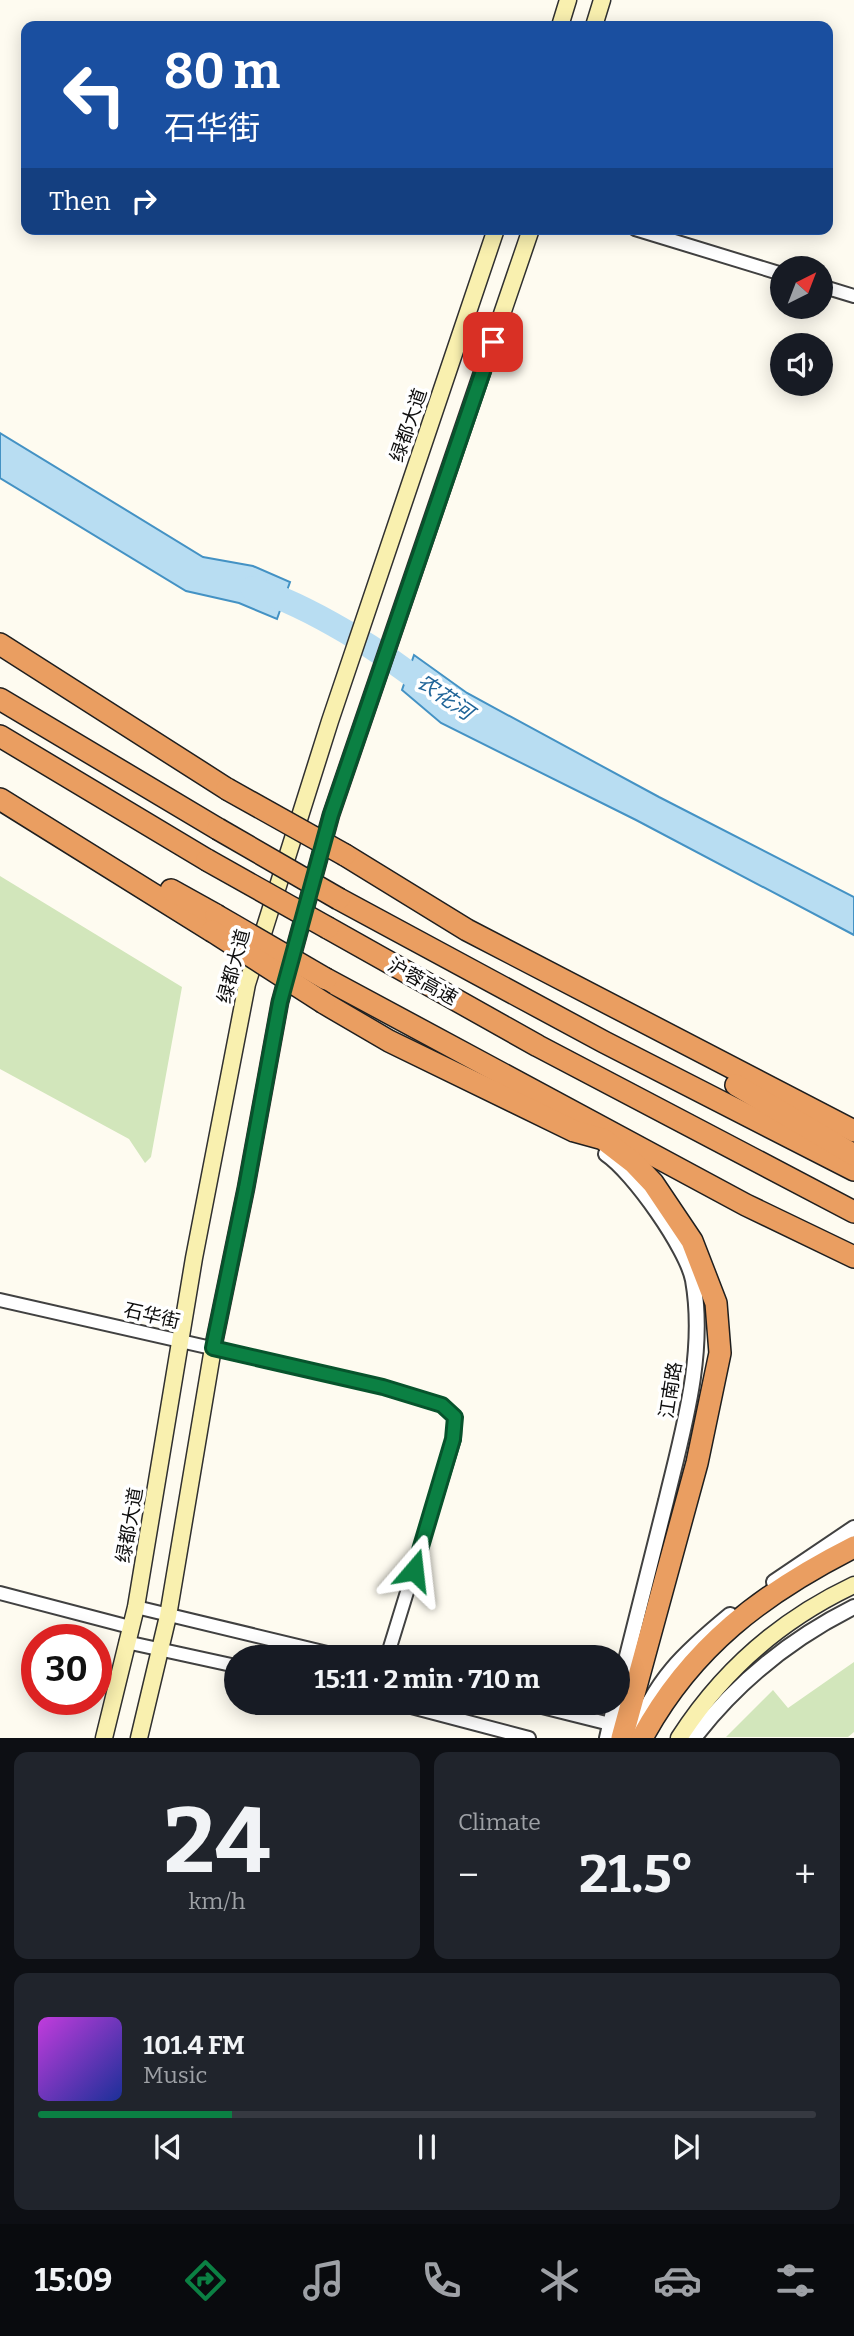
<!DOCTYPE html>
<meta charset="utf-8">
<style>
body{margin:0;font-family:Bitter,"Noto Sans SC",serif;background:#20242c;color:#f1f3f6;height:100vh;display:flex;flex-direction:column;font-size:26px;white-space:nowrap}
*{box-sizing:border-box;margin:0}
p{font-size:23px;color:#9ea1a6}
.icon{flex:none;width:38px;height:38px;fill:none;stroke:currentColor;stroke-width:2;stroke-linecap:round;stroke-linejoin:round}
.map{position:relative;height:1738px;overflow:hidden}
.side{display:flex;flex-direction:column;gap:14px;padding:14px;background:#0d0f14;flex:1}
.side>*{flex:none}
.top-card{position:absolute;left:21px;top:21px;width:812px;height:214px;border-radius:14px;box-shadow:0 4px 18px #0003;background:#1a4fa0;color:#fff;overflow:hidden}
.needle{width:46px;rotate:42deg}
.fabs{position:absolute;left:770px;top:256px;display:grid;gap:14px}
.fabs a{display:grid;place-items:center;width:63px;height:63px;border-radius:50%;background:#171b24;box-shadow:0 4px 18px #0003;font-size:35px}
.speed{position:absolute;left:21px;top:1624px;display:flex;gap:14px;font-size:35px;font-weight:700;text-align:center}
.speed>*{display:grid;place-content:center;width:91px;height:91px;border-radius:50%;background:#171b24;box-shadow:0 4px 18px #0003;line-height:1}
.speed .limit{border:10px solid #d22;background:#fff;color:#111}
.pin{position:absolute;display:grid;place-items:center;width:60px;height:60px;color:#fff;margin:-30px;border-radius:14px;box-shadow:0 4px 10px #0006}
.me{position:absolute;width:77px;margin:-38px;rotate:17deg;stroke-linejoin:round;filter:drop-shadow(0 0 5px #0008)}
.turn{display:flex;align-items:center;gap:24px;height:147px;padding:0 28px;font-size:32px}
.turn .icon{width:91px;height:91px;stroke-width:2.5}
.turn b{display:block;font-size:49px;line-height:60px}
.then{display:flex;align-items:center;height:66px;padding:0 28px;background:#0003;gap:14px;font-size:26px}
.big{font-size:52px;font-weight:700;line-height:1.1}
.side .widget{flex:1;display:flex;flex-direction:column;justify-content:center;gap:10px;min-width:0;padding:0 24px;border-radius:14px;background:#20242c}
.side .dial{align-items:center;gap:0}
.dial b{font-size:91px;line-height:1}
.song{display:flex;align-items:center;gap:21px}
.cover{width:84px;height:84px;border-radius:10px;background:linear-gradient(135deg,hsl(290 70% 55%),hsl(230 70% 35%))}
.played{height:7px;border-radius:4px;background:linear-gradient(90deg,#0b8043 25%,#363941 25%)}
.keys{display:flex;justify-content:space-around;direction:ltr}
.heat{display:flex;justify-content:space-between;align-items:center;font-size:38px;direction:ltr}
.side .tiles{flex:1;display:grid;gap:14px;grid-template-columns:1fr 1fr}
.widget:last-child{grid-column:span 2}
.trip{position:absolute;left:224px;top:1645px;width:406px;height:70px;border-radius:35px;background:#171b24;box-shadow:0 4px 18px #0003;font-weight:700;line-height:70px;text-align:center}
.dock{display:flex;height:112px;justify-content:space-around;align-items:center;background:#090b0e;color:#9ea1a6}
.dock .icon{width:49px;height:49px}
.dock .current{color:#0b8043}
.dock b{font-size:32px;color:#f1f3f6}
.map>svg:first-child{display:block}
.green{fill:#d2e6bb}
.water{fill:#b8ddf2;stroke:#4492c4;stroke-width:2}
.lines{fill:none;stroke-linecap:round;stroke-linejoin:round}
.river{stroke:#b8ddf2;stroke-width:24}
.minor-casing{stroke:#414141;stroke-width:16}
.tertiary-casing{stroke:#414141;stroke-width:18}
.secondary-casing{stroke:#303030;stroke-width:19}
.motorway-casing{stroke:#1f1f1f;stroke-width:24}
.minor{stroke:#fff;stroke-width:12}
.tertiary{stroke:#fff;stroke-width:14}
.secondary{stroke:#f9f0af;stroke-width:16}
.motorway{stroke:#ea9e61;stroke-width:21}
.motorway-bridge-casing{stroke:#1f1f1f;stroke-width:24;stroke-linecap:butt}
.motorway-bridge{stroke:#ea9e61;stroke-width:21}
.route-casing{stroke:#07532c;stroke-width:18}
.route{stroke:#0b8043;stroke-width:12}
.labels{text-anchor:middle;stroke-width:7;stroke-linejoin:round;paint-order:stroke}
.street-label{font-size:19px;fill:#0e0e0e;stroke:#fff}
.water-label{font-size:21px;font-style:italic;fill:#1f6498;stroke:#fff}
</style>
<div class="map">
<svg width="854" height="1738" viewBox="0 0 854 1738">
<rect width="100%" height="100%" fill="#fefbf0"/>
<g class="green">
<polygon points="0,876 182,987 151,1157 145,1163 129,1139 0,1069"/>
<polygon points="854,1662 854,1732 848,1737 726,1737 773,1690 788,1708"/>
</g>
<g class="water">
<polygon points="0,433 203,557 253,566 290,582 277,619 239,603 186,591 0,478"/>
<polygon points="414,655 467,693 659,797 854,897 854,935 636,820 441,723 402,690"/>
</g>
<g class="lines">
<path class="river" d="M252 588C307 604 387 654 432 691"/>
<g class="minor-casing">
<g id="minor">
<polyline points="635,229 782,274"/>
<polyline points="821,286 854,296"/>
<polyline points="0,1300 383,1387 442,1405 455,1417 454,1439 387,1657"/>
<polyline points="0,1593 130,1627"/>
<polyline points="136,1607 344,1657"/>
<polyline points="126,1642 236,1666"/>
<polyline points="396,1703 529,1738"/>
<polyline points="526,1703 610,1724"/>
</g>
</g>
<g class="tertiary-casing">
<g id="tertiary">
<path d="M606 1154C633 1172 687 1249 693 1280 706 1354 683 1430 666 1501 650 1565 634 1629 618 1692"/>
<polyline points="774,1582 854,1528"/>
<polyline points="607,1738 615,1703"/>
<path d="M634 1738C653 1681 685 1652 730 1615"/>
<path d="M694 1738C737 1682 792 1638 854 1607"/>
</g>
</g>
<g class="secondary-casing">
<g id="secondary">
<polyline points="560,26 568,0"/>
<polyline points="594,26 602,0"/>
<polyline points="104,1738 136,1607 194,1258 247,984 330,721 496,229"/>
<polyline points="139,1738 168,1616 213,1348 246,1188 280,1002 331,815 531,229"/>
<path d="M679 1738C722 1671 782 1619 854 1585"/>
</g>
</g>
<g class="motorway-casing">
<g id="motorway">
<polyline points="0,644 227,789"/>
<polyline points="0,699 218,829"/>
<polyline points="0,736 207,860"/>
<polyline points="0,799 212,931"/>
<polyline points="345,855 467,930 854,1131"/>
<polyline points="171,890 216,915"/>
<polyline points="339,899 604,1042 854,1170"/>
<polyline points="328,928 538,1046 854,1212"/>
<polyline points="326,979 746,1205 854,1257"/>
<polyline points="324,1003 389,1041 574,1131 603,1139 634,1163 653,1183 692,1241 716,1303 720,1353 697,1463 622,1738"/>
<polyline points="736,1085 854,1155"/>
<path d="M642 1738C691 1647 763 1593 854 1547"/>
</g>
</g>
<use href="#minor" class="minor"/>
<use href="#tertiary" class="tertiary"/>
<use href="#secondary" class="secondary"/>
<use href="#motorway" class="motorway"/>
<g class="motorway-bridge-casing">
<g id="motorway-bridge">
<polyline points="227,789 345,855"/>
<polyline points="218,829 339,899"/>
<polyline points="207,860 328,928"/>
<polyline points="216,915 326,979"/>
<polyline points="212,931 324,1003"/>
</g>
</g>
<use href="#motorway-bridge" class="motorway-bridge"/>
</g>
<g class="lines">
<g class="route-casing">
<polyline id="route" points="414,1570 453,1439 455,1417 442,1405 383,1387 213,1348 246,1188 280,1002 331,815 493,342"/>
</g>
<use href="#route" class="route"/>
</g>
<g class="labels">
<g class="street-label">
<text transform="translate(408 425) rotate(-71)" y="7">绿都大道</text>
<text transform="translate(233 966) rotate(-75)" y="7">绿都大道</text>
<text transform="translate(423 981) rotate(29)" y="7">沪蓉高速</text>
<text transform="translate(152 1315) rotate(13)" y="7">石华街</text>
<text transform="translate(670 1390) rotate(-81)" y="7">江南路</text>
<text transform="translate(129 1525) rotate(-80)" y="7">绿都大道</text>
</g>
<g class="water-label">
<text transform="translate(445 697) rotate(35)" y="7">农花河</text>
</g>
</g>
</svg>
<div class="fabs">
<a><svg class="needle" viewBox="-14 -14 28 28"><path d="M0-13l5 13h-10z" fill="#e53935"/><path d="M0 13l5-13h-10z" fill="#9ea1a6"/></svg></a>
<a><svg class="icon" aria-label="sound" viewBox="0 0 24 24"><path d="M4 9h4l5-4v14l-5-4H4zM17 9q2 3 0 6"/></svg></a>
</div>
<div class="speed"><div class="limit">30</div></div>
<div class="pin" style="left:493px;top:342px;background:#d93025"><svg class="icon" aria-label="arrive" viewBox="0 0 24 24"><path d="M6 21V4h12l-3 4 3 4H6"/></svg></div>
<svg class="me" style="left:414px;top:1570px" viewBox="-20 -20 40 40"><path d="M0-17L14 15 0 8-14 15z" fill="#0b8043" stroke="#fff" stroke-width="4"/></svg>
<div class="trip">15:11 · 2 min · 710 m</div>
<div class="top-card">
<div class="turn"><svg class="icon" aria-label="left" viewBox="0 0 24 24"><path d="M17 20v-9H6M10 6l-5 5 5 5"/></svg><div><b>80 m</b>石华街</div></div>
<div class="then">Then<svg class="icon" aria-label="right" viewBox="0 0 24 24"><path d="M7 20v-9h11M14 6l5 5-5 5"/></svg></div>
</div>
</div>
<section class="side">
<div class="tiles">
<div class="widget dial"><b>24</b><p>km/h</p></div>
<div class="widget"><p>Climate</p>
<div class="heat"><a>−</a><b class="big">21.5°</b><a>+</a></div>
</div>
<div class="widget">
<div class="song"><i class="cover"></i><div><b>101.4 FM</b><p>Music</p></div></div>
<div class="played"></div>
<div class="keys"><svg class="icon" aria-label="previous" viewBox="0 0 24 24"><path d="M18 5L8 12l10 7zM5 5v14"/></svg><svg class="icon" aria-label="pause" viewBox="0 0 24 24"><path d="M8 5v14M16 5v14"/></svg><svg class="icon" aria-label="next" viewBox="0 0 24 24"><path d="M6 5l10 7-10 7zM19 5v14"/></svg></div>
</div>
</div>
</section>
<nav class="dock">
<b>15:09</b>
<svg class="icon current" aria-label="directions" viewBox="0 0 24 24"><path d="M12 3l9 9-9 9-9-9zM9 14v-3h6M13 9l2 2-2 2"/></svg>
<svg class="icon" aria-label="music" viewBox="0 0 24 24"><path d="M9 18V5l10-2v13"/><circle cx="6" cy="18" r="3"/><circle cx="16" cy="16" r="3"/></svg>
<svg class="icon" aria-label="phone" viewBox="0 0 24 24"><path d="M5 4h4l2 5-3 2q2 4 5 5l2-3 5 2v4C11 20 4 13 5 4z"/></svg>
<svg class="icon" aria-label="climate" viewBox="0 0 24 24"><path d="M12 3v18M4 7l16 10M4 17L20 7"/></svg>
<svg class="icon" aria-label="car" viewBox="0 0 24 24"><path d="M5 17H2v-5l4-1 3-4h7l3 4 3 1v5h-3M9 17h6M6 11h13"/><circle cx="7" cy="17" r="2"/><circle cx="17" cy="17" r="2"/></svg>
<svg class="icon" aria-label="filters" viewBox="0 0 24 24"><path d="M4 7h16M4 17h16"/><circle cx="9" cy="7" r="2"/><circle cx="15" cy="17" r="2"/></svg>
</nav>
